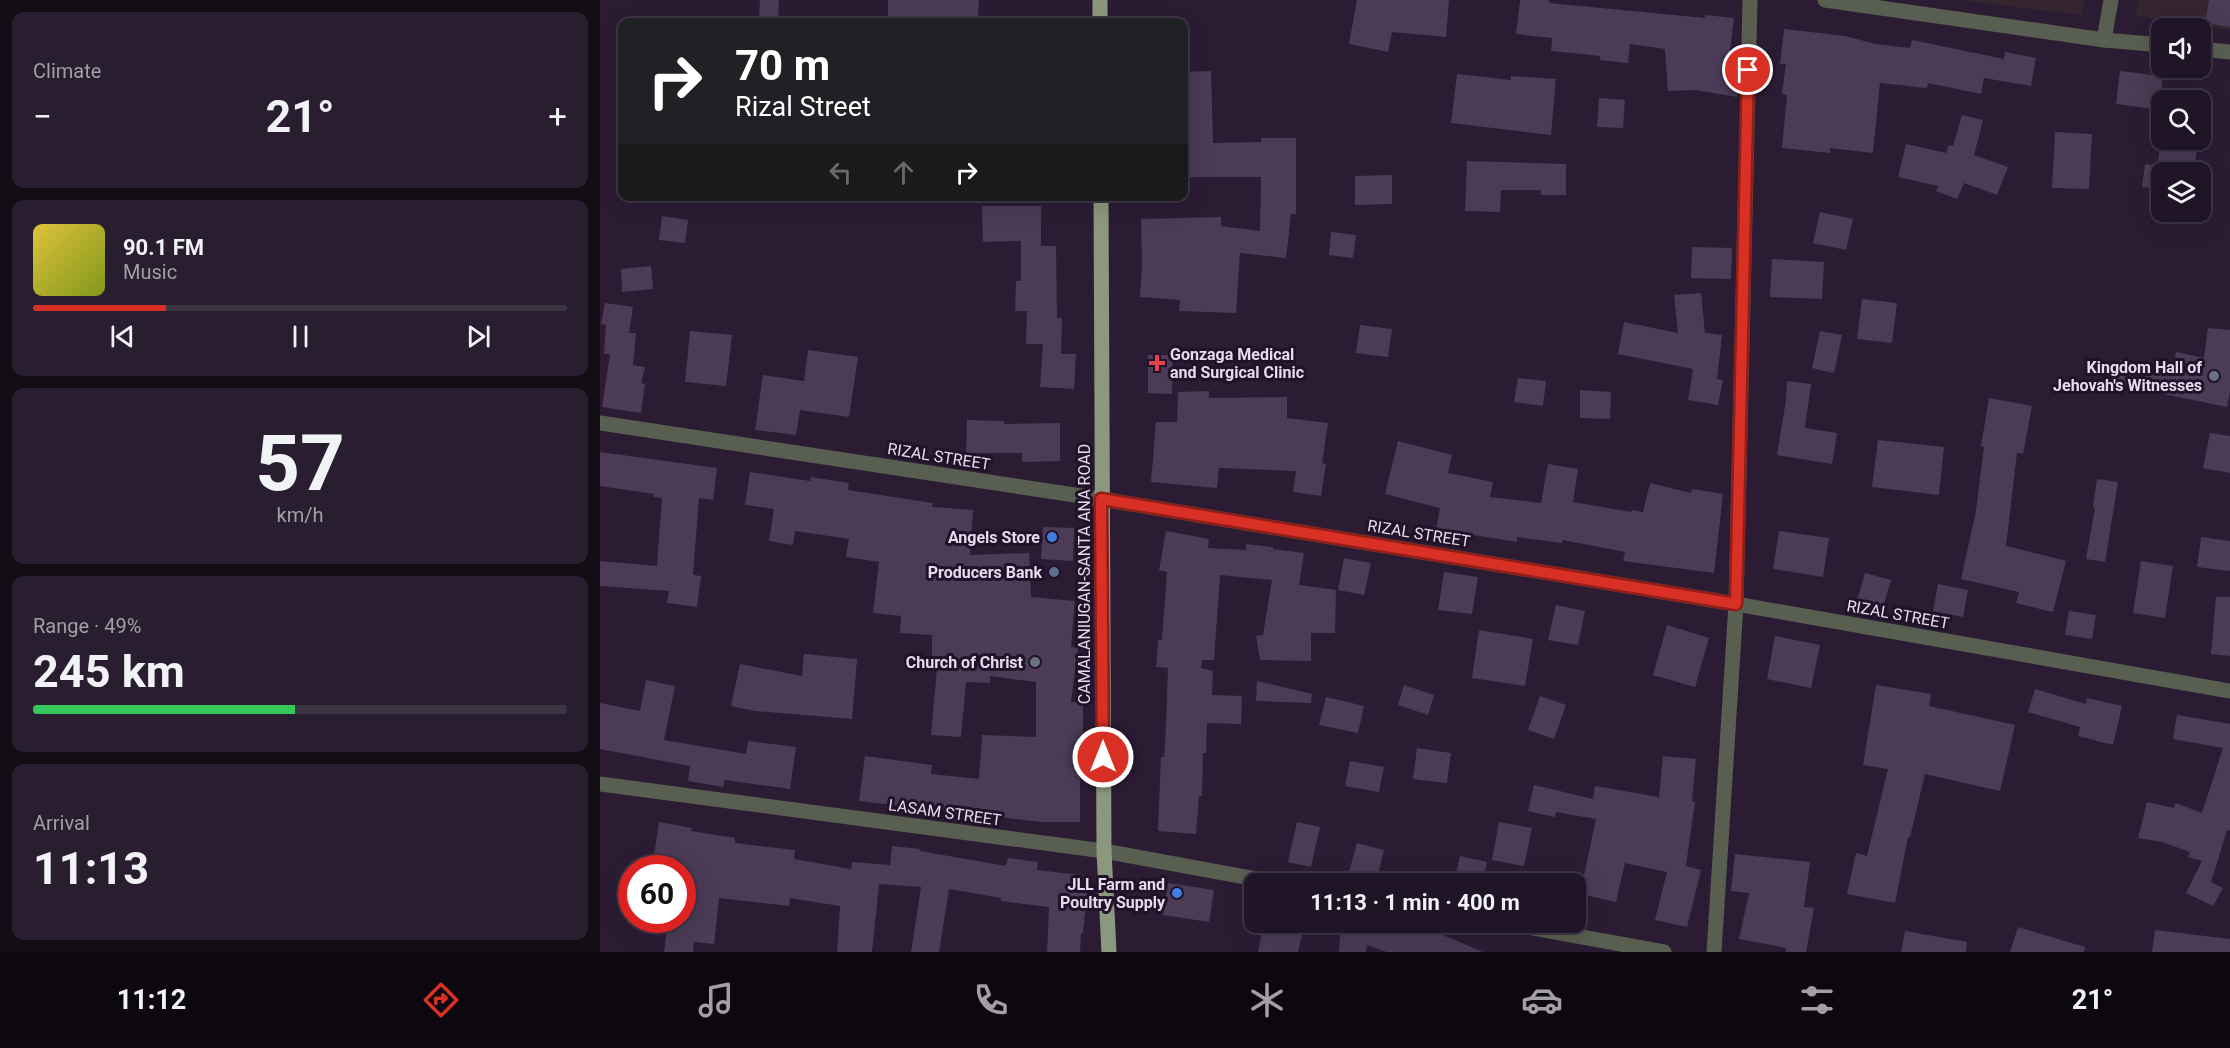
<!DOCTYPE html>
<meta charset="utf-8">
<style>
body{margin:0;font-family:Roboto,sans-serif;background:#281e2f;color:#f1f3f6;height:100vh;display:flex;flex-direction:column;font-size:22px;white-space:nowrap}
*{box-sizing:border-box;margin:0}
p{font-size:20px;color:#a29fa7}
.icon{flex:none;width:33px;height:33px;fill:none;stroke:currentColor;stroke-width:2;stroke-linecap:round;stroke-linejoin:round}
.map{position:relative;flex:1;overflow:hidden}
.details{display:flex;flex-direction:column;gap:12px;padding:12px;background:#120c15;width:600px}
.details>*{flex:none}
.top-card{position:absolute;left:18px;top:18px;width:570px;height:183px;border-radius:12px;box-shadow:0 6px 24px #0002,0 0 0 2px #3d3444;background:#202124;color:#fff;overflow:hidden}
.tools{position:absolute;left:1551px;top:18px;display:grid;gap:12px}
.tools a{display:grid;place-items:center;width:60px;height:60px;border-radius:12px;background:#201527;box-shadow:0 6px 24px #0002,0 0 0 2px #3d3444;font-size:30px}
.speed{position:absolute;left:18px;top:855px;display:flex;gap:12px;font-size:30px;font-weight:700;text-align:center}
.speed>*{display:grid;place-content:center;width:78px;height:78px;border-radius:50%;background:#201527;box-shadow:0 6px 24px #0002,0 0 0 2px #3d3444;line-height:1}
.speed .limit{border:9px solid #d22;background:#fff;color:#111}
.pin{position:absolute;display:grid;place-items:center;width:51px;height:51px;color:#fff;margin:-26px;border:3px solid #fff;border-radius:50%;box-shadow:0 2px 6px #0007}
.me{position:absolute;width:66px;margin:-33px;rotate:0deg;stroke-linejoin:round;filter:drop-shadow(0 0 4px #0008)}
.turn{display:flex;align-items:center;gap:21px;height:126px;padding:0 18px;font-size:27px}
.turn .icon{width:78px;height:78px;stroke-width:2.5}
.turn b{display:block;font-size:42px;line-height:51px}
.lanes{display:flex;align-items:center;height:57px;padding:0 18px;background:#0003;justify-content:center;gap:30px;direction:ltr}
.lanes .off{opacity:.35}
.big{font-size:45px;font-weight:700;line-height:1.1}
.details .widget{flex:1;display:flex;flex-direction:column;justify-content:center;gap:9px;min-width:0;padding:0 21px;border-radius:12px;background:#281e2f}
.details .dial{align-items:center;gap:0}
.dial b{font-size:78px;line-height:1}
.song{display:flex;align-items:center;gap:18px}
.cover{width:72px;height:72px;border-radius:9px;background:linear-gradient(135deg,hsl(50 70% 55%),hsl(70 70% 35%))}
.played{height:6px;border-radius:3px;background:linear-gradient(90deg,#d93025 25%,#3d3444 25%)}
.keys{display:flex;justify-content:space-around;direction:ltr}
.heat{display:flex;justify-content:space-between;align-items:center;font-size:33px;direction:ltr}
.charge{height:9px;border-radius:4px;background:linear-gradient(90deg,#34c759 49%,#3d3444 0)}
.trip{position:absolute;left:644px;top:873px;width:342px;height:60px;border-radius:12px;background:#201527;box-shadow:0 6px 24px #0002,0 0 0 2px #3d3444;font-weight:700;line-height:60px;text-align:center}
.dock{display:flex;height:96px;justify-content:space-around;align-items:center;background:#0d0810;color:#a29fa7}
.dock .icon{width:42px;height:42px}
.dock .active{color:#d93025}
.dock b{font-size:27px;color:#f1f3f6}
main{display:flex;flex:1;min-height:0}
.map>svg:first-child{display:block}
.education{fill:#35252f}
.medical{fill:#34252f}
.building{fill:#4b3b56}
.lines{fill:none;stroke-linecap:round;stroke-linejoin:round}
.minor{stroke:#585e50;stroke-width:15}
.tertiary{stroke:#585e50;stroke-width:15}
.primary{stroke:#8c987d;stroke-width:15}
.route-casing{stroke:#8d1f18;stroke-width:15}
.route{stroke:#d93025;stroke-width:10}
.health-dot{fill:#e0444e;stroke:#21122a;stroke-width:2}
.worship-dot{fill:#6b7280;stroke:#21122a;stroke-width:2}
.shop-dot{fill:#3f7fe0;stroke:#21122a;stroke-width:2}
.service-dot{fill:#5c6f8a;stroke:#21122a;stroke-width:2}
.labels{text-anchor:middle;stroke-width:6;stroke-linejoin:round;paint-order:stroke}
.poi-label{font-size:16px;font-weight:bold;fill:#e5dbec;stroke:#21122a;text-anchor:end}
.street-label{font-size:16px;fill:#e5dbec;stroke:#21122a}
</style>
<main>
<section class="details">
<div class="widget"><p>Climate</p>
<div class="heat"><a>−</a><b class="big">21°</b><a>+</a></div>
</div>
<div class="widget">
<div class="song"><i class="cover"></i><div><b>90.1 FM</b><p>Music</p></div></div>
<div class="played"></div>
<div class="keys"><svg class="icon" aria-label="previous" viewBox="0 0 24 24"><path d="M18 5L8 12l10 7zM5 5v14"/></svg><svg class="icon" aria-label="pause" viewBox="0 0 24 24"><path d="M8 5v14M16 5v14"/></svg><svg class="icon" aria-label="next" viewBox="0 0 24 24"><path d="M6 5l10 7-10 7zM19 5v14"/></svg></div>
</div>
<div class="widget dial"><b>57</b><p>km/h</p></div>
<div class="widget"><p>Range · 49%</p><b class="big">245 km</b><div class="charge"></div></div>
<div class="widget"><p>Arrival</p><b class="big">11:13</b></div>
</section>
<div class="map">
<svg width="1630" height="952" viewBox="0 0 1630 952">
<rect width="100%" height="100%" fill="#2b1c34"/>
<polygon class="education" points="1359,0 1485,0 1482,15"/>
<polygon class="medical" points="1538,0 1630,0 1630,30 1536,16"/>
<g class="building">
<polygon points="160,0 179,0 178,22 159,22"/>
<polygon points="288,0 379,0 378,20 288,16"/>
<polygon points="757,0 849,0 846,37 792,32 788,52 749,44"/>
<polygon points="920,0 949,0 949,3 1105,18 1105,15 1134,18 1127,74 1138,76 1137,97 1095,90 1068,91 1065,49 1030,44 1028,63 1000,60 1000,56 951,51 952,38 916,34"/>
<polygon points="1609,0 1630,0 1630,27 1605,23"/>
<polygon points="1184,29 1246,36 1275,44 1310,48 1312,40 1404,59 1405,52 1436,58 1431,86 1384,78 1381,94 1328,83 1327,88 1280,83 1273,153 1230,148 1230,153 1182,148 1187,95 1182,94 1186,64 1180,64"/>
<polygon points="611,71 613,143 661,142 661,138 696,138 696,214 691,214 686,258 640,253 636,313 579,311 580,300 540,297 542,266 541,219 621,217 621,226 660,231 661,177 584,177 584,72"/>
<polygon points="1520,71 1562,76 1562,110 1516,104"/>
<polygon points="857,74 911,80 911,76 956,79 951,135 851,123"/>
<polygon points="999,98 1025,100 1023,128 997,127"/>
<polygon points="1362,115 1383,120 1374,155 1408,167 1397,195 1364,183 1357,199 1336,191 1338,186 1298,177 1306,144 1346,153 1349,145 1353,146"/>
<polygon points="1455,132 1492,134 1489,189 1452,188"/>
<polygon points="1561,140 1598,140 1595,165 1558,161"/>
<polygon points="867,161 966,164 966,195 941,195 941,190 901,190 900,212 865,211"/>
<polygon points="1545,164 1562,166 1562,189 1542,187"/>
<polygon points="792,175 792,204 755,205 755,176"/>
<polygon points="382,206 441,206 441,246 456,246 457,318 462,318 461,354 476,354 474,389 440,387 443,344 426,344 427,311 415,311 416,281 421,281 421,241 383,242"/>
<polygon points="1220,212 1253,219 1246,250 1213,243"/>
<polygon points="62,216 88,220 85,243 59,240"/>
<polygon points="731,232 756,235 753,258 729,255"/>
<polygon points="1092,247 1132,248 1131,279 1091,278"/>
<polygon points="1172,259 1224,262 1222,299 1170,297"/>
<polygon points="51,266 53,289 22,292 21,269"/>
<polygon points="1101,293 1105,333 1122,335 1117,379 1123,380 1118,405 1088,400 1093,369 1018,354 1024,322 1078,333 1074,295"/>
<polygon points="1262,299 1297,303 1292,343 1257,339"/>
<polygon points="5,303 33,307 29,333 36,333 33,365 45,367 41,383 45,384 41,413 2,407 10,354 4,354 6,325 1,324"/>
<polygon points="760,325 792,329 788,357 756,353"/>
<polygon points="1608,328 1630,330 1630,392 1627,407 1514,384 1520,360 1572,372 1576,352 1604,358"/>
<polygon points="90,331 132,335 126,386 85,382"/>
<polygon points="1220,331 1242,335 1234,373 1212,368"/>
<polygon points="208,350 258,357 249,417 200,410 196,435 155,430 163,375 204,381"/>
<polygon points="548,355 573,355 572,394 548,393"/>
<polygon points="918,378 946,381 943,406 914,402"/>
<polygon points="1187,381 1211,384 1205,428 1237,433 1232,464 1177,455 1186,400"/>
<polygon points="980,390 1011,392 1010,419 980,418"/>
<polygon points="609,391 609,398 687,397 687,418 728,423 722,463 726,464 721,496 693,492 696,471 619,468 617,488 551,482 556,422 577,422 578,392"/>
<polygon points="1389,398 1432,406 1423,454 1417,453 1406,546 1466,561 1453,612 1416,603 1419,592 1361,579 1376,511 1384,447 1381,446"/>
<polygon points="367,420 404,421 404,424 460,423 460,461 422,462 422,453 366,453"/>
<polygon points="1610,433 1630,436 1630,473 1603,468"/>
<polygon points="1278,440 1344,447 1339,495 1272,487"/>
<polygon points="798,441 852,455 848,473 893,482 890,497 941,503 948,464 978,469 973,502 1031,512 1032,510 1043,512 1050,483 1091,493 1092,489 1123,494 1114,573 1023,561 1025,552 963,540 962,543 917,537 917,542 836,529 840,508 785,494"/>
<polygon points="0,452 117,468 113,500 99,498 93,575 101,576 97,607 67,603 69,591 0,586 0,561 57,566 62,498 53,497 54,494 0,486"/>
<polygon points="150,472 210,481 211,477 249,483 248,490 333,503 332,507 373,510 370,555 429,553 431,597 475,601 471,647 478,648 471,702 483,702 483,761 480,761 480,822 441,822 259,801 265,756 332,765 331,774 379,779 382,735 436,737 436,682 390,676 390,683 366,682 361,737 331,735 337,668 332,668 332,635 300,633 301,616 273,613 279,562 246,557 249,539 195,531 193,545 169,541 174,509 145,505"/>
<polygon points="1497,479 1518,482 1505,562 1486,559 1495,508 1493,507"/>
<polygon points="443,527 474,528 473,561 441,559"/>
<polygon points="566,531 609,539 608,548 646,550 646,544 673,547 673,549 704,553 699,585 736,590 735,633 711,633 711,661 660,660 656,636 663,635 672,580 620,575 614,660 602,660 601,668 613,671 612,695 642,696 641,724 607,723 606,753 603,753 602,796 599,796 596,834 558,831 561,757 564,757 566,726 568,668 556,667 558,640 562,640 567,572 559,570"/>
<polygon points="1179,531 1229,538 1223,577 1173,569"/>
<polygon points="1601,537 1630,541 1630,571 1597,567"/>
<polygon points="744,558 771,563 764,595 738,590"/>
<polygon points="1541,561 1573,566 1565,618 1533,613"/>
<polygon points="844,572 878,577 872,614 838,610"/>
<polygon points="1265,573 1291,580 1280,618 1254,611"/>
<polygon points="1338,584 1368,590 1363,617 1333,611"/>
<polygon points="1616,597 1630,597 1630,656 1611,654"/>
<polygon points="956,605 985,611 978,645 948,640"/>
<polygon points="1469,611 1496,615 1492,639 1465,635"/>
<polygon points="1067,625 1109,638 1095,687 1053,675"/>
<polygon points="879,630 933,639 925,686 872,678"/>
<polygon points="1175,636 1220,645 1211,688 1167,679"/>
<polygon points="204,654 257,659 252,719 155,711 131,706 140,664 202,676"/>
<polygon points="46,680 75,686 64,740 146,754 148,741 196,747 190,789 125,780 123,787 88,781 90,766 0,749 0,703 40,711"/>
<polygon points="657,681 712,694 711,703 656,701"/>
<polygon points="804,685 834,695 828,715 798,705"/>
<polygon points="1276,685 1331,694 1329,706 1415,725 1400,791 1325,774 1310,837 1308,837 1295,903 1247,894 1256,853 1267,856 1288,769 1263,765"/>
<polygon points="1435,689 1486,704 1487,698 1522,706 1513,745 1478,736 1480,727 1428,712"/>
<polygon points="940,696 966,705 954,739 928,730"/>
<polygon points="726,697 764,706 758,733 719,725"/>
<polygon points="1577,715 1630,724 1630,831 1627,830 1611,882 1623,888 1613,906 1586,893 1602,861 1588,857 1590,852 1562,842 1538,838 1547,802 1574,808 1576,803 1602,813 1623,748 1573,739"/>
<polygon points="817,748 851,753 847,783 813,779"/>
<polygon points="1063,756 1096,759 1092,801 1095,802 1086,866 1101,870 1087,927 1055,920 1067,872 1025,863 1016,902 980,894 996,819 956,812 955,817 928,811 934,785 993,799 995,786 1059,797"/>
<polygon points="750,761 784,767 779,792 745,786"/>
<polygon points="59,822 92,828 91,831 135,838 135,843 195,850 194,859 251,869 252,862 290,865 292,846 320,849 320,851 406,866 408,858 438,862 437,870 489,876 483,933 481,933 480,952 447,952 449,907 401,901 401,898 349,889 339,952 311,952 321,887 279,884 272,952 237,952 240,906 190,898 189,906 119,898 114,944 94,942 93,952 64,952 68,920 82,920 82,868 52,868"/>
<polygon points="697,822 720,827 711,867 688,862"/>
<polygon points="899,822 932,828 924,866 892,860"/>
<polygon points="757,843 784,850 777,879 749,872"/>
<polygon points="1135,854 1210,862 1204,907 1214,908 1206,952 1186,952 1186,948 1139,939 1149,893 1131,891"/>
<polygon points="860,856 887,862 882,884 854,884"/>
<polygon points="568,883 614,890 609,922 563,915"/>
<polygon points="664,922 703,931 698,952 658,952"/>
<polygon points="741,922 784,925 785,922 808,922 831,930 883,952 787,952 767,945 766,952 739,952"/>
<polygon points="1418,927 1485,947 1484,952 1410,952"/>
<polygon points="1555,930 1630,939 1630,952 1552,952"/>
<polygon points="1305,931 1367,942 1366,952 1301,952"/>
</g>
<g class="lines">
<g class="minor">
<polyline points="1225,0 1504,40 1562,45"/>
<polyline points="1504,40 1511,0"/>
<polyline points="1600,49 1630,52"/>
<polyline points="0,784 504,851 684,884"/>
<polyline points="900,922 1064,952"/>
<polyline points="1114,952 1136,604 1150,0"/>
</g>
<polyline class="tertiary" points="0,423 501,499 1136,604 1630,691"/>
<g class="primary">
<polyline points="500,0 500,22"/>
<polyline points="501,196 504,851 509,952"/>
</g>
</g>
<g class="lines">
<g class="route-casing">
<polyline id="route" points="503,757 501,499 1136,604 1148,70"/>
</g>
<use href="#route" class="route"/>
</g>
<path class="health-dot" d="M554 354h6v6h6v6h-6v6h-6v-6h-6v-6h6z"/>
<g class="worship-dot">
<circle cx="1614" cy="376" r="6"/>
<circle cx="435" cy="662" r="6"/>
</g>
<g class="shop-dot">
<circle cx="452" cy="537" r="6"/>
<circle cx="577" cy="893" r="6"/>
</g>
<circle class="service-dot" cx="454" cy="572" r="6"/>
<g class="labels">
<g class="poi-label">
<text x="570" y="360" text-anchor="start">Gonzaga Medical<tspan x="570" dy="18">and Surgical Clinic</tspan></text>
<text x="1602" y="373">Kingdom Hall of<tspan x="1602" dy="18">Jehovah's Witnesses</tspan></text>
<text x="440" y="543">Angels Store</text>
<text x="442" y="578">Producers Bank</text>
<text x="423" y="668">Church of Christ</text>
<text x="565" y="890">JLL Farm and<tspan x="565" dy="18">Poultry Supply</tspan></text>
</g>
<g class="street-label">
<text transform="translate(339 456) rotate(9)" y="6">RIZAL STREET</text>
<text transform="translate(819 533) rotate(9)" y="6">RIZAL STREET</text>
<text transform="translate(484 574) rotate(-90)" y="6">CAMALANIUGAN-SANTA ANA ROAD</text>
<text transform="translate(1298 614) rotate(10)" y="6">RIZAL STREET</text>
<text transform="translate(345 812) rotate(8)" y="6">LASAM STREET</text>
</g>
</g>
</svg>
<div class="tools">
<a><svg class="icon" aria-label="sound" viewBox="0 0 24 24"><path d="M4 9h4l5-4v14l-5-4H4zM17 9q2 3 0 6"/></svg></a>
<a><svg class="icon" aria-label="search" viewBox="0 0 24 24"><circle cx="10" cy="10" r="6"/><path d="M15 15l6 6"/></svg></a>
<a><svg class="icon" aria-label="layers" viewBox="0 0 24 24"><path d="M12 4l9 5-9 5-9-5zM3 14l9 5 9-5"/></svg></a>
</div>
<div class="speed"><div class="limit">60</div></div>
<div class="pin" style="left:1148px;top:70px;background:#d93025"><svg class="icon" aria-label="arrive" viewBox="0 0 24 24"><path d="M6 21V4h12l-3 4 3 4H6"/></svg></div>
<svg class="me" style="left:503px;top:757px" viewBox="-20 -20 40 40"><circle r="17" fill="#d93025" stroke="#fff" stroke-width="3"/><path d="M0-11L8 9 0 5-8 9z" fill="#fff"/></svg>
<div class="trip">11:13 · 1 min · 400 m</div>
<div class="top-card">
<div class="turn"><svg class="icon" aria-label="right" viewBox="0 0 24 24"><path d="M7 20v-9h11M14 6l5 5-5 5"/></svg><div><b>70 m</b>Rizal Street</div></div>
<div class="lanes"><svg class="icon off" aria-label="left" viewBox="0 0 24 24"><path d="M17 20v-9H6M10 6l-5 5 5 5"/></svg><svg class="icon off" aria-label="ahead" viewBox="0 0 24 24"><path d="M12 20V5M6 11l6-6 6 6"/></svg><svg class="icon" aria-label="right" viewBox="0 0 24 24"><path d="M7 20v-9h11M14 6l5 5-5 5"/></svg></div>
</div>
</div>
</main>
<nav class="dock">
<b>11:12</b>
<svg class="icon active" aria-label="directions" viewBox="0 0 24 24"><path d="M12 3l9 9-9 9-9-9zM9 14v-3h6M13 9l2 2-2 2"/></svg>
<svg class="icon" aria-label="music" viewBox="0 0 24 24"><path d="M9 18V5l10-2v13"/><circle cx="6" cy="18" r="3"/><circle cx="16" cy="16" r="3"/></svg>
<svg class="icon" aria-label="phone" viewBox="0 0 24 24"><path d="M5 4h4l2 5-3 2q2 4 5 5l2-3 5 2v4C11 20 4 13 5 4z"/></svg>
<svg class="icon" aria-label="climate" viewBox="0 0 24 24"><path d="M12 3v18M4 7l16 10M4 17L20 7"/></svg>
<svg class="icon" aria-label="car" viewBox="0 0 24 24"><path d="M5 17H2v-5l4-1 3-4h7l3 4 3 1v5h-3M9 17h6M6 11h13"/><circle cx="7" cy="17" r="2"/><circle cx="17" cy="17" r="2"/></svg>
<svg class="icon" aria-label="filters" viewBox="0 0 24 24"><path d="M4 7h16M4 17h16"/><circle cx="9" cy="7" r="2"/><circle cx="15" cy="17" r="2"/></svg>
<b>21°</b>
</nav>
